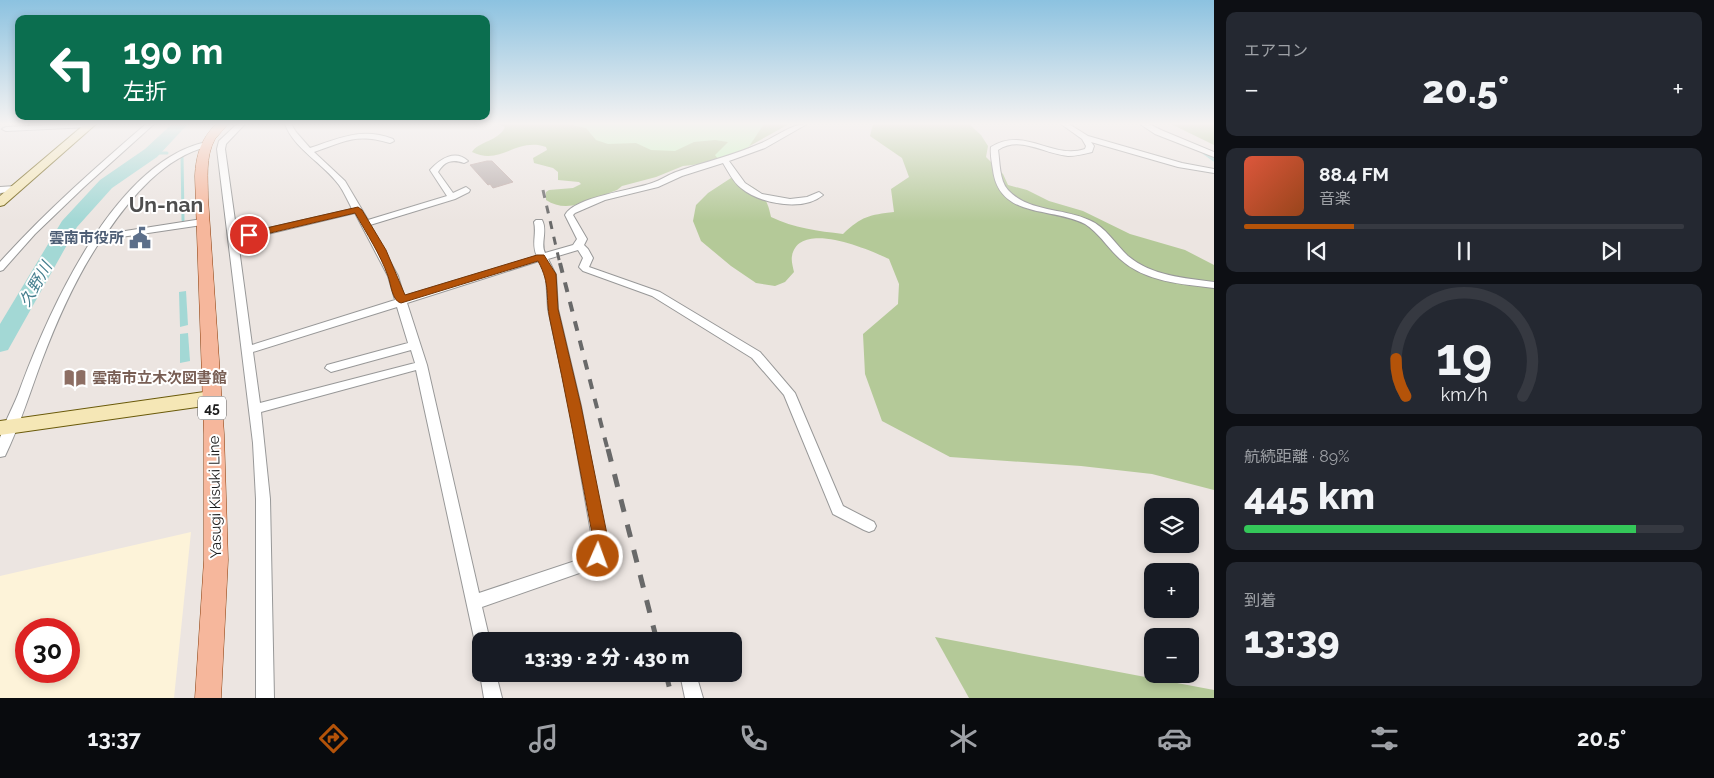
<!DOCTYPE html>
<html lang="ja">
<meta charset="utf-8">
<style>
body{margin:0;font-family:Raleway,"Noto Sans JP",sans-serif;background:#242831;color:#f1f3f6;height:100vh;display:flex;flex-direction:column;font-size:19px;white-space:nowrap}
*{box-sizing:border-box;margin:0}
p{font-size:16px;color:#9ea1a6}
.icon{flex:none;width:28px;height:28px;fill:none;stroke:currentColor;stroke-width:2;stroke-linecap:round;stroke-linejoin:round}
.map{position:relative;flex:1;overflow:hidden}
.sheet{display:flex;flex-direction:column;gap:12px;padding:12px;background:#0d0f14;width:500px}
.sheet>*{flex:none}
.top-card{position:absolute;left:15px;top:15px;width:475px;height:105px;border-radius:10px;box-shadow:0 2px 8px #0003;background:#0b6e4f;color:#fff;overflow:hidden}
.fabs{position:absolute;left:1144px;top:498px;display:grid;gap:10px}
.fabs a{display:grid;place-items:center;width:55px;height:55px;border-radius:10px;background:#171b24;box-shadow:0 2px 8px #0003;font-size:25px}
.speed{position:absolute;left:15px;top:618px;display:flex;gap:10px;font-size:25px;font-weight:700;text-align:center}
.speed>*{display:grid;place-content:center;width:65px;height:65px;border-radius:50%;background:#171b24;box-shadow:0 2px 8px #0003;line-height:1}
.speed .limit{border:8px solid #d22;background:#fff;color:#111}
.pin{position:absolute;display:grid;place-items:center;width:42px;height:42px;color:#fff;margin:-21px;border:2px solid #fff;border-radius:50%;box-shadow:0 1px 5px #0007}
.me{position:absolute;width:55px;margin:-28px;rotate:2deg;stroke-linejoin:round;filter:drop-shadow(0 0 4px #0008)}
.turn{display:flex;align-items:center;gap:18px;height:105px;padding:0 25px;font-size:22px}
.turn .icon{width:65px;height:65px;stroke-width:2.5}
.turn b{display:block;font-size:35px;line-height:42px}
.big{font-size:38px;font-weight:800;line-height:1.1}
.sheet .card{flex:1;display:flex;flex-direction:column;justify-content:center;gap:8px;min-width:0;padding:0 18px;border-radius:10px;background:#242831}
.sheet .dial{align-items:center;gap:0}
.dial svg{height:130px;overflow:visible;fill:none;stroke:#363941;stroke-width:7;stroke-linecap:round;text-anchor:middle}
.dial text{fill:#f1f3f6;stroke:none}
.song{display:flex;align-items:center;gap:15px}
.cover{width:60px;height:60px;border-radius:8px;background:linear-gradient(135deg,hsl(10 70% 55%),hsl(20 70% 35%))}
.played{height:5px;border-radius:2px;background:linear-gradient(90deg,#b45309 25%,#363941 25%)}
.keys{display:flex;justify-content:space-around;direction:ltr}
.heat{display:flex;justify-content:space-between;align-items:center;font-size:28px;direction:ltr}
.charge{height:8px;border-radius:4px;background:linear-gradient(90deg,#34c759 89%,#363941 0)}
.trip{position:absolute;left:472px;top:632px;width:270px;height:50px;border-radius:10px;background:#171b24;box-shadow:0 2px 8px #0003;font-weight:800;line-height:50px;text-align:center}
.dock{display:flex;height:80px;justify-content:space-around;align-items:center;background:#090b0e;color:#9ea1a6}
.dock .icon{width:35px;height:35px}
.dock .current{color:#b45309}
.dock b{font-size:22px;color:#f1f3f6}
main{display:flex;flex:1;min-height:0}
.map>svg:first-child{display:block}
.education{fill:#fdf3d9;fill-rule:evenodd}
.forest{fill:#b4c998}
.park{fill:#c9f5bf}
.water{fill:#a3d8d5}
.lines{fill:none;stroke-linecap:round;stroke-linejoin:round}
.stream{stroke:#a3d8d5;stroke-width:3}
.river{fill:#a3d8d5;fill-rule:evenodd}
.building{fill:#b8adab;stroke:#bda8a4}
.street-casing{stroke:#989898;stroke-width:2}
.secondary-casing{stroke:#6a5a0a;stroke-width:2}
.primary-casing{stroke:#8a3b08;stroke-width:1}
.street{fill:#fff;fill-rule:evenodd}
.secondary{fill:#f5e7b6;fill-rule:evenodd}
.primary{fill:#f6b79c;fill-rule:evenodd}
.rail-far2{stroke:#696969;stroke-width:3;stroke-dasharray:8 8;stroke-linecap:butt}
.rail-far1{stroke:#696969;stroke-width:4;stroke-dasharray:10 10;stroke-linecap:butt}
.rail{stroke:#696969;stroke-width:5;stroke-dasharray:13 13;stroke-linecap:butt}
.route{fill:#b45309;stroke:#753606}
.labels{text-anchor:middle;stroke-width:4;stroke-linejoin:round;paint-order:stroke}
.shield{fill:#fff;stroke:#5f5f5f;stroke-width:1}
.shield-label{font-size:14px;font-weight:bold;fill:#1b1b1b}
.service-label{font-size:15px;font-weight:bold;fill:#4e5e75;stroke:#fff;text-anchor:end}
.education-label{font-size:15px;font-weight:bold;fill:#785e54;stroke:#fff;text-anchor:start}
.street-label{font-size:15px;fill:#1b1b1b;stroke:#fff}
.water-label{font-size:16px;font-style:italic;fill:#457e8e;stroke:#fff}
.far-town-label{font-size:21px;font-weight:bold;fill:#4e4e4e;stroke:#fff}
</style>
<main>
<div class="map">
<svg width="1214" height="698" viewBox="0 0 1214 698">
<rect width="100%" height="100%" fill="#ece5e1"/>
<path class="education" d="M191 532 174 698H0V576ZM26 629H69V671H26Z"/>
<g class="forest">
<path d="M498 124H789L737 153 701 164 683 166 656 177 622 186 617 190C595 198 568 215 546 200V192L549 190 573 188 581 184 579 182 558 180V172L553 168 534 163 533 158 547 150 546 147C516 137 501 166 472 152 479 141 499 141 505 127Z"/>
<path d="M873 124H969L981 135 988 146 986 157 1003 174 1008 185 1027 190 1049 201 1083 211 1130 234 1185 250 1214 265V490L1152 474 1081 466 950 457 882 421 865 374 863 334 898 304 899 284 889 259C870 250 799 219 792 256 791 261 793 267 794 272L785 282 775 286 756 283 731 266 701 241 693 221 696 205 708 193 731 178C754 186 766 190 771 217 794 228 818 231 843 234 862 216 869 215 894 212L891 189 909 177 902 158 870 136Z"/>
<polygon points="1171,124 1214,124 1214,145"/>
<polygon points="935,637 1214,690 1214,698 969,698"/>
</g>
<polygon class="park" points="569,124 764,124 748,148 718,159 715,155 728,142 715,140 694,142 675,151 651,150 636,143 608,144 596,140 586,128"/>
<g class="water">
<polygon points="186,291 188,325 180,327 179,292"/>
<polygon points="188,333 190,361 180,363 180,334"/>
</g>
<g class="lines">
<g class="stream">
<polyline points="151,153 167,153"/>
<polyline points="1204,153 1214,160"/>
<polyline points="182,154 183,220"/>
</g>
<polygon class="river" points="172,124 188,124 157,157 112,188 77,227 8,350 0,352 0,324 62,221 100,180 145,149"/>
</g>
<polygon class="building" points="487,161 492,161 513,182 493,188 490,184 488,185 470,165"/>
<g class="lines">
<g class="street-casing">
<g id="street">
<polygon points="73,124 93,125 89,127 6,131 2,129 6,127"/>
<path d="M146 124H154L84 187 35 234 3 270 0 271V262C45 212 95 168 146 124Z"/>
<path d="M237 124H245L226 144 225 149 237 235 352 209C348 201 344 192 339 185 323 163 294 149 285 124H291L296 132 310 148C340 138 362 127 393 139L394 141 390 143C356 133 346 141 314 152L345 181 368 220 447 196 430 170C440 159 455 149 468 161L464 163C452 159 445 161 438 172L453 193 466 187 470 190 469 192 455 199 370 225 398 276 404 296 537 256C531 245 537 234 534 222L536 220H542C548 231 540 243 545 253L573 245 577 239 565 215C574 197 633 190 652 183 661 180 668 175 676 172 704 162 732 156 759 144 775 138 790 124 807 124L765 148 729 161 745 183 762 194 790 199 807 197 819 192 823 195C803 212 760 204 741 188 733 182 728 171 723 163L682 176 658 187 605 200 575 213 573 215 587 239 584 245 588 249 593 258 589 267 660 292 760 352 795 393 843 506 874 522 876 526 874 530 869 532 864 530 833 514 784 395 752 358 652 296 583 271 579 267 583 258 578 250 548 259 556 275 558 309 581 406 608 550 603 562 588 570 482 607 490 641H481V649L476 647 416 370 261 412 270 499 274 698H256V499L253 443 217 149 219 141ZM355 213 388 276 395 300 252 345 238 241ZM539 261 546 275 548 309 569 406 594 550 584 558 479 593 427 365 407 303ZM397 307 408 343 327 365 325 368 331 372 411 350 415 363 260 403 253 352Z"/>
<path d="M1061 124H1069L1088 136 1182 163 1214 169V173L1178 167 1091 142 1094 146 1092 152C1084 154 1077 156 1068 156 1044 154 1020 135 998 150 1000 162 999 180 1008 190 1028 212 1064 208 1089 220 1106 227 1115 244 1128 256 1152 276 1184 278 1214 282V288C1182 284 1145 282 1120 259 1108 248 1099 233 1085 224 1052 207 999 219 993 170 992 163 990 154 991 147 1025 126 1052 160 1085 149L1086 146 1082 139Z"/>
<polygon points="1140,124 1149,124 1161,130 1214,152 1214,157 1155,134"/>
<path d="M206 142 210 144 209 146C164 157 131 197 106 234L202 219 207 222 202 225 101 240C76 277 58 318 42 360 30 392 20 425 5 456L0 457C0 451 0 444 0 438 4 422 15 404 20 389 50 308 115 162 206 142Z"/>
<polygon points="15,186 19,189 18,191 0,193 0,187"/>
<polygon points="481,670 481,674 496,674 502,698 484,698 480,674"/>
<polygon points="680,674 696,674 703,698 685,698"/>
</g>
</g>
<g class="secondary-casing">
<g id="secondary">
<polygon points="85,124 96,124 4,205 0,206 0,196"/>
<polygon points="211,391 217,393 220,398 217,403 211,405 0,435 0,421"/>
</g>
</g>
<g class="primary-casing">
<path id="primary" d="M216 124H228C224 129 219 134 215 139 205 157 208 179 208 198L224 434 228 560 221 698H195L204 560V434L195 176C196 155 201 139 216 124Z"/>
</g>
<use href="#street" class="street"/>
<use href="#secondary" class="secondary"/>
<use href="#primary" class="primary"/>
<polyline class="rail-far2" points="543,190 560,264"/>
<polyline class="rail-far1" points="560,263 608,451"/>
<g class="rail">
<polyline points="608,449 657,641"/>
<polyline points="666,674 672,698"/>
</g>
</g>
<linearGradient id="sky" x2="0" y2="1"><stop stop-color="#8cc2e0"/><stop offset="0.56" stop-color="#f6f3f2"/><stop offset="1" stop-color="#f6f3f2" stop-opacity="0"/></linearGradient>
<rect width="1214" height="221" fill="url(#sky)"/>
<path class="route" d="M358 207 362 210 386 250 405 295 537 255H544L556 274 558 309 581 406 609 544V550L604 561 598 563 593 561 591 556 594 544C580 469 566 394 550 320 545 296 551 285 538 261L401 303C392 301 391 284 388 276 380 254 367 234 355 213L249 238 244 235 249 232Z"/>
<defs>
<g id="civic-bare" transform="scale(1.725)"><path d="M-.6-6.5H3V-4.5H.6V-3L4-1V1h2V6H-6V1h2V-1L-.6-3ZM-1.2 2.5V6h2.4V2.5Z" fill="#5c6f8a" stroke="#fff" stroke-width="2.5" paint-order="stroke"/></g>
<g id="library-bare" transform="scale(1.725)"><path d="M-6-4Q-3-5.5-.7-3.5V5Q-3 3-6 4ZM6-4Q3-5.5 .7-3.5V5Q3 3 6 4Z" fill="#8d6e63" stroke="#fff" stroke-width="2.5" paint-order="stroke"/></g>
</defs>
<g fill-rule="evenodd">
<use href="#civic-bare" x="140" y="238"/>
<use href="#library-bare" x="75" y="378"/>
</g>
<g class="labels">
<rect class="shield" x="198" y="396.5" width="28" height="23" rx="4"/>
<g class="shield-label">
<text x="212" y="413">45</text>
</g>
<g class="service-label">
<text x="124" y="243">雲南市役所</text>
</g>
<g class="education-label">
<text x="92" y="383">雲南市立木次図書館</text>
</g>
<g class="street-label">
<text transform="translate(215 497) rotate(-91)" y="5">Yasugi Kisuki Line</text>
</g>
<g class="water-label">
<text transform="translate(35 284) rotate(-60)" y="6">久野川</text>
</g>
<g class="far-town-label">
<text x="166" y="212">Un-nan</text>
</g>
</g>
</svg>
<div class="fabs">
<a><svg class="icon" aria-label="layers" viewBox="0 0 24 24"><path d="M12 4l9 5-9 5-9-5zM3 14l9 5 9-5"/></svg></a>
<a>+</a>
<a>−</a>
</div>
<div class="speed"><div class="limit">30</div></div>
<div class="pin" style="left:249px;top:235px;background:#d93025"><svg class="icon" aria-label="arrive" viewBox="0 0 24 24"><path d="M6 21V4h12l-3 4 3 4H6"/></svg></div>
<svg class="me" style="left:598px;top:556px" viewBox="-20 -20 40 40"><circle r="17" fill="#b45309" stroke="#fff" stroke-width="3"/><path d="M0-11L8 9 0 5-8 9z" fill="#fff"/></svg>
<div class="trip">13:39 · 2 分 · 430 m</div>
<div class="top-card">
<div class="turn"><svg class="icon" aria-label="left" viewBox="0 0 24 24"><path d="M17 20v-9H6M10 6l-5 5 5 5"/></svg><div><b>190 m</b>左折</div></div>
</div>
</div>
<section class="sheet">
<div class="card"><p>エアコン</p>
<div class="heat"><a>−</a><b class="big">20.5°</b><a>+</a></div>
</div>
<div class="card">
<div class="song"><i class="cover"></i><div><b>88.4 FM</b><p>音楽</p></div></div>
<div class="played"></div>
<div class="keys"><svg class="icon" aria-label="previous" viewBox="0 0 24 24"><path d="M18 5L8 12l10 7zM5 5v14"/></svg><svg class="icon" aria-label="pause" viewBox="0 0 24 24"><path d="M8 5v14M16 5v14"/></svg><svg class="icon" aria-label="next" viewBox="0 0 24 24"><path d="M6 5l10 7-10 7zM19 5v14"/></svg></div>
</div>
<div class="card dial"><svg viewBox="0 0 100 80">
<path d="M14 69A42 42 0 1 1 86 69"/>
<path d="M14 69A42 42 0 0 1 8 46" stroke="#b45309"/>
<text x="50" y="56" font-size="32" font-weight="700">19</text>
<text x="50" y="72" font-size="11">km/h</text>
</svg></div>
<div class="card"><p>航続距離 · 89%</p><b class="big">445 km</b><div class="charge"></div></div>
<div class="card"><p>到着</p><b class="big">13:39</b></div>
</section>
</main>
<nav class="dock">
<b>13:37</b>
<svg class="icon current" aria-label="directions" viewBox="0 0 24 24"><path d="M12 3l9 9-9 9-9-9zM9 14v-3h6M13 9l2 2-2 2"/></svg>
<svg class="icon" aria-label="music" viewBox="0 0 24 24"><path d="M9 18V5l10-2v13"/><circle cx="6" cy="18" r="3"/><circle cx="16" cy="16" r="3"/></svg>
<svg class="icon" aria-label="phone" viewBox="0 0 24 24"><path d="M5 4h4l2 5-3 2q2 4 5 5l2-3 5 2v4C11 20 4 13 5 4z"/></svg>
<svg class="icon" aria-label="climate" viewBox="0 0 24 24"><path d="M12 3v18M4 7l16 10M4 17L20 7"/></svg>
<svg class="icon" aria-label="car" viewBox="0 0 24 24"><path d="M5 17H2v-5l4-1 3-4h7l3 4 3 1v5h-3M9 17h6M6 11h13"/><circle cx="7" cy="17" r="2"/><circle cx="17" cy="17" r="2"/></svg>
<svg class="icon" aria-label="filters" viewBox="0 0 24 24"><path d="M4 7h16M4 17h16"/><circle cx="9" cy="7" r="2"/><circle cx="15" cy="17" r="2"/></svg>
<b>20.5°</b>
</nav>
